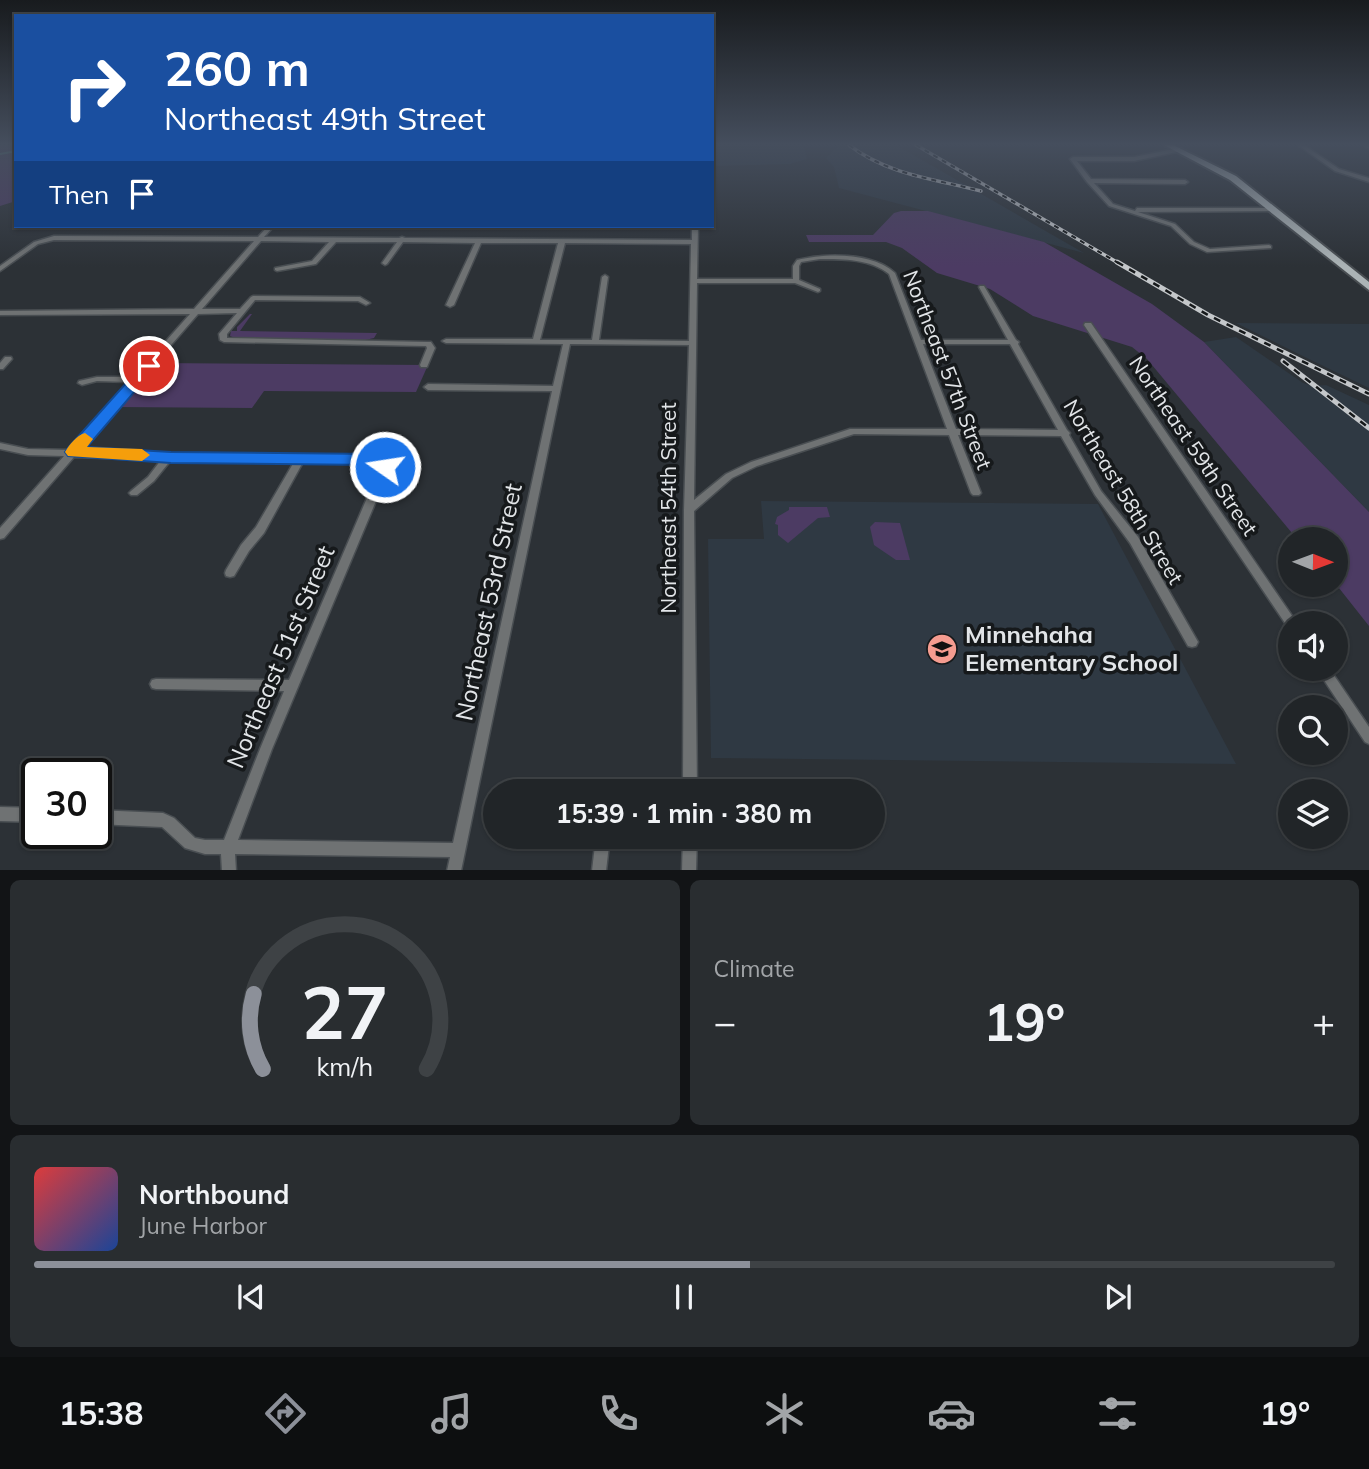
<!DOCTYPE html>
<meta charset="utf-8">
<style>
body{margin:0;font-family:Mulish,sans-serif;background:#292d30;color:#f1f3f6;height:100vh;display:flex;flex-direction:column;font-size:26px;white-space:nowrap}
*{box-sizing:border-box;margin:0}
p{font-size:23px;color:#a2a5a8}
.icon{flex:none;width:38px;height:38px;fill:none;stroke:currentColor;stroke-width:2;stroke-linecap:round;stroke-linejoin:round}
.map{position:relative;height:870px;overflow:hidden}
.details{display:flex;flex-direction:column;gap:10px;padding:10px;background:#121416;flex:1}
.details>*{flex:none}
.top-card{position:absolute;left:14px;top:14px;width:700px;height:214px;border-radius:0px;box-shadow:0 2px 5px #0004,0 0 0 2px #3e4245;background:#1a4fa0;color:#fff;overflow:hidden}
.needle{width:46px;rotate:91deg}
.tools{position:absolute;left:1278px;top:527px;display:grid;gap:14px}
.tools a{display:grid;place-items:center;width:70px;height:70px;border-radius:50%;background:#212528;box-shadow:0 2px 5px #0004,0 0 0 2px #3e4245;font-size:35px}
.speed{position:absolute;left:21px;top:758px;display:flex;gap:14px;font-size:35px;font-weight:700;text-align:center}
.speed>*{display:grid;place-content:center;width:91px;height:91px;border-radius:50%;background:#212528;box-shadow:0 2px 5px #0004,0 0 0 2px #3e4245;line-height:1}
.speed .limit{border:4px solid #111;border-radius:10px;background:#fff;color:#111}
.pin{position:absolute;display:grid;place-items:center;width:60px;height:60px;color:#fff;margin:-30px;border:4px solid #fff;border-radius:50%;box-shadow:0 2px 7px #0007}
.me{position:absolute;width:77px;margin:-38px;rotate:283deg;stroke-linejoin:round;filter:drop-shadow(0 0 5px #0008)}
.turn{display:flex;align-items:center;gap:24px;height:147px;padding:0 35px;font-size:32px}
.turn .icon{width:91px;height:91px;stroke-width:2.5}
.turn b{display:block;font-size:49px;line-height:60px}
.then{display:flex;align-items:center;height:66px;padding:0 35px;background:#0003;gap:14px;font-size:26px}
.big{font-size:52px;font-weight:700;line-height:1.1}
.details .tile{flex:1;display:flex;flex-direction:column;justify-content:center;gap:10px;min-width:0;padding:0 24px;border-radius:10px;background:#292d30}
.details .dial{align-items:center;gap:0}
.dial svg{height:182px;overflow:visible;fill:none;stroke:#3e4245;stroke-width:7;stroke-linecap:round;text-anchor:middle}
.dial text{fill:#f1f3f6;stroke:none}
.song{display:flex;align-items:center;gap:21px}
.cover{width:84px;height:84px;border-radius:10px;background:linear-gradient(135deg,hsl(0 70% 55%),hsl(220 70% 35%))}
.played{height:7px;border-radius:4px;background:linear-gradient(90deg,#8c9099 55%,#3e4245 55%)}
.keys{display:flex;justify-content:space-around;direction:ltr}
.heat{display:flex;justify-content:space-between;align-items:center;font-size:38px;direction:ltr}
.details .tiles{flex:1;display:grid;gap:10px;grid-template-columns:1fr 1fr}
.tile:last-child{grid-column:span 2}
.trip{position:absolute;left:483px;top:779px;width:402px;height:70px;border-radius:35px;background:#212528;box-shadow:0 2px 5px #0004,0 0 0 2px #3e4245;font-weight:700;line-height:70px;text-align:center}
.dock{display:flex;height:112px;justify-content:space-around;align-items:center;background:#0d0f10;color:#a2a5a8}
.dock .icon{width:49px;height:49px}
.dock .current{color:#8c9099}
.dock b{font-size:32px;color:#f1f3f6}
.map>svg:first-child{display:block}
.built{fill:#2f3943}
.green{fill:#4c3b63}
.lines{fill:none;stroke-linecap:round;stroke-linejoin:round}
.stream{stroke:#5c9996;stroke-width:2}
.minor-casing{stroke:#494e52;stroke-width:3}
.major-casing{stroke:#494e52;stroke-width:4}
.minor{fill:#6f7273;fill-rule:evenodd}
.major{fill:#acb4b6;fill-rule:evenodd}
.rail-far1-casing{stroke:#c4c7ca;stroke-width:3.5}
.rail-casing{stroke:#c4c7ca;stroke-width:5}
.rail-far1{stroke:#16191b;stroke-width:2;stroke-dasharray:5;stroke-linecap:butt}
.rail{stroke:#16191b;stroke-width:2.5;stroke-dasharray:7;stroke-linecap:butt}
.route{fill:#1a73e8;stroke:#114b97;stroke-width:2}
.slow{fill:#f59e0b}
.labels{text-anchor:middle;stroke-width:7;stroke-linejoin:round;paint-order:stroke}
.street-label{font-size:21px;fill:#e2e5e8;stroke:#16191b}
.near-street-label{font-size:24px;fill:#e2e5e8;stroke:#16191b}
.near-poi-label{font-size:24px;font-weight:bold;fill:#e2e5e8;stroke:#16191b;text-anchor:start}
</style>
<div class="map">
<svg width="1369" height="871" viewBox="0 0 1369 871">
<rect width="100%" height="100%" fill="#2c3136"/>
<g class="built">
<polygon points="712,145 804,145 807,159 790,164 712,166"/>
<polygon points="843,145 896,145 1084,253 839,188 834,167 826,158 838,146"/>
<polygon points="1236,323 1369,324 1369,388 1313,361"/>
<polygon points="1236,337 1303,383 1312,386 1326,385 1369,405 1369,512 1204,342"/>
<polygon points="761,501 1098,504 1236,764 711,758 708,539 764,539"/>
</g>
<g class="green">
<polygon points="0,145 16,145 16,201 0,206"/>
<polygon points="901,211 928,211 1044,242 1152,304 1204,342 1369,512 1369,626 1335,583 1335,539 1297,539 1147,359 1132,347 1033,316 990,289 937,273 902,248 886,242 809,242 806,235 873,235 894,213"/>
<polygon points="250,314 252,314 240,331 377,333 374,338 365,340 235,338 230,336 231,331 237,331 237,327"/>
<polygon points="154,363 428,365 416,392 264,391 252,408 115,407"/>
<polygon points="789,507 827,507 830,517 818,518 788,543 778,535 778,525 775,524 777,517 789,510"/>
<polygon points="875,522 900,523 910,560 896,560 874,545 870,527"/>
</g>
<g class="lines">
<polyline class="stream" points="0,154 16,151"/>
<g class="minor-casing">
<g id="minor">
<polygon points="1298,145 1304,145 1339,169 1369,178 1369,182 1335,171"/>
<polygon points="1364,145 1369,145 1369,149"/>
<polygon points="1179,148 1182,150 1181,151 1134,161 1077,161 1091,179 1185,180 1188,182 1185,184 1094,183 1113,204 1135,211 1137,208 1274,208 1274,210 1272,211 1138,212 1175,224 1194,242 1210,249 1269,245 1271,246 1271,248 1207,252 1190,244 1171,226 1109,206 1087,182 1070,159 1073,157 1134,157"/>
<path d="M268 226H274L264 237 399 238 402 237 405 238 692 240V226H698L697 279H793V266L797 260C826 253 872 252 895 273L921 340H1008L979 287 980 286H984L1016 340 1019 342 1018 344 1067 430 1070 433 1069 435 1101 491 1138 537 1198 642 1196 646 1192 647 1188 646 1130 543 1095 495 1061 436 958 435 981 493 979 495H973L971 493 949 435 854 434 757 466 732 478 694 511 697 791H683L684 510 689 345 570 344 461 871H447L450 857 235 854 236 871H222L221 854H205L185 848 162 827 96 824V810L163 813 174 818 195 838 205 840H224L260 749 284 691 156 689 152 688 150 684 152 680 156 679 289 680 379 470V465L376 463 303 462 264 533 249 551 234 576 230 577 226 576 225 573 226 570 241 545 256 527 294 462 171 460 154 481 137 495H131L129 493 131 491 148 477 161 460 74 457 4 538 0 539V528L64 456 28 455 0 449V443L28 449 69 450 129 382 97 381 82 385 78 383 79 381 97 377H134L190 314 0 315V311L194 309 254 241 54 240 38 244 0 271V266L34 242 54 236 258 237ZM261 241 329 242 312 261 275 268V270L277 271 316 264 336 242H397L382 263 385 265 387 264 403 242 475 243 446 305 450 307 454 305 481 243H558L533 339H446L442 341 446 343 563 344 553 386 428 384 424 387 428 390 552 391 453 843 238 840 272 749 389 470 387 461 377 457 171 454 79 451 198 314 237 313 219 334 220 340 224 342 426 346 427 348 420 365 421 367H427L435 348 431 342H428L227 338V334L255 300 358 301 366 305 370 303 360 297 253 296 251 297 240 309H202ZM565 243 691 244 689 341 599 340 608 277 605 275 602 277 592 340H540ZM820 259C844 259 870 259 889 274L947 429H850L751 462 726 474 694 500 697 283H795L818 292 820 291V289L799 280V266L801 262ZM923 344H1010L1058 430 956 429Z"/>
<polygon points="1085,323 1091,323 1297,623 1290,623 1290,627 1287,626 1084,325"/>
<polygon points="5,357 11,357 12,359 3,369 0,369 0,363"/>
<polygon points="1316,668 1329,668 1369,727 1369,744 1365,742"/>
<polygon points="0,807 37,808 37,822 0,821"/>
<polygon points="596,836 610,836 606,871 592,871"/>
<polygon points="683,836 697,836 696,871 682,871"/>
</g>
</g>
<g class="major-casing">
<polygon id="major" points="1164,145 1173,145 1236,176 1369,282 1369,290 1230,180"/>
</g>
<use href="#minor" class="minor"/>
<use href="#major" class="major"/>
<g class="rail-far1-casing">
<g id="rail-far1">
<path d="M849 145C888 175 935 179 981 191"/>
<polyline points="916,145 1120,264"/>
</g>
</g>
<g class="rail-casing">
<g id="rail">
<polyline points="1117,262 1208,315 1369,394"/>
<polyline points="1283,361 1369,428"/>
</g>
</g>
<use href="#rail-far1" class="rail-far1"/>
<use href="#rail" class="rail"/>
</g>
<linearGradient id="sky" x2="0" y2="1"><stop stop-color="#181b1e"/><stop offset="0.54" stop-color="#454e5d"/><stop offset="1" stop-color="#454e5d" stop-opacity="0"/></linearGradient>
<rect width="1369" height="267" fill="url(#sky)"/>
<polygon class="route" points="149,361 156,366 154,369 87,447 171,452 377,454 389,458 393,467 385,472 375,465 171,463 68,456 65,452 68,448 144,363"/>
<path class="slow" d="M85 433 93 439 87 447 142 449 150 455 142 461 68 456 65 452C70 444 76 436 85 433Z"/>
<defs>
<g id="school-disc" transform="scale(1.575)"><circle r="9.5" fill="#f59c90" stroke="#16191b"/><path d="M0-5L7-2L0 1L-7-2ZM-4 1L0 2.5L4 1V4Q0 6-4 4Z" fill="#111"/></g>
</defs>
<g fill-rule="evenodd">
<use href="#school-disc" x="942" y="649"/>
</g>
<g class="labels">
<g class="street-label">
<text transform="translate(947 370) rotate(69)" y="7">Northeast 57th Street</text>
<text transform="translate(1193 446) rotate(56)" y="7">Northeast 59th Street</text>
<text transform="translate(1123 492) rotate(59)" y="7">Northeast 58th Street</text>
<text transform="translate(669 508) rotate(-90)" y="7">Northeast 54th Street</text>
</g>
<g class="near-street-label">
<text transform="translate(489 602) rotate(-78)" y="8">Northeast 53rd Street</text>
<text transform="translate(281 657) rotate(-67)" y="8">Northeast 51st Street</text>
</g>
<g class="near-poi-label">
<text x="965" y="643">Minnehaha<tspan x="965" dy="28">Elementary School</tspan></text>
</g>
</g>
</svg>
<div class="tools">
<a><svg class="needle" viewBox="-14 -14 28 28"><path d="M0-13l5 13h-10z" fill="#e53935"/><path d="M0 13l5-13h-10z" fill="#a2a5a8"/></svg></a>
<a><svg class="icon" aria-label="sound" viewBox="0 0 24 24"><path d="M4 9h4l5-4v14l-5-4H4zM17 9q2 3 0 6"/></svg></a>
<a><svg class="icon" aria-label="search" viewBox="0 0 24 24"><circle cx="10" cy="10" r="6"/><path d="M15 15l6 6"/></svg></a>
<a><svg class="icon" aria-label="layers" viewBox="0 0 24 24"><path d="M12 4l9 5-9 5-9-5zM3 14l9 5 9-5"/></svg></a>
</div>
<div class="speed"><div class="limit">30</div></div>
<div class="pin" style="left:149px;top:366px;background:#d93025"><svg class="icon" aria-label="arrive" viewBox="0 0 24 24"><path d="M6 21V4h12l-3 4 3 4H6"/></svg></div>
<svg class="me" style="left:385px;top:467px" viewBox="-20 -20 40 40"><circle r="17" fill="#1a73e8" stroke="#fff" stroke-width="3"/><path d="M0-11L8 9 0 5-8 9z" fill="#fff"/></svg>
<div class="trip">15:39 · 1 min · 380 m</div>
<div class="top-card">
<div class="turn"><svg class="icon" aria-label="right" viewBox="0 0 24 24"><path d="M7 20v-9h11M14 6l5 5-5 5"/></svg><div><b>260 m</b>Northeast 49th Street</div></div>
<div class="then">Then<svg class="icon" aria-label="arrive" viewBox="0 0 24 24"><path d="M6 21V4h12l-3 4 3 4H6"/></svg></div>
</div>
</div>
<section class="details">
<div class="tiles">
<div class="tile dial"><svg viewBox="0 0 100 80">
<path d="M14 69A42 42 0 1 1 86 69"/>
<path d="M14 69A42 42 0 0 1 10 36" stroke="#8c9099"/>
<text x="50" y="56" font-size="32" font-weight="700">27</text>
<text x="50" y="72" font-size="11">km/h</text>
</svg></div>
<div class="tile"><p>Climate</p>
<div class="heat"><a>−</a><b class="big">19°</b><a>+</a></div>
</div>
<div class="tile">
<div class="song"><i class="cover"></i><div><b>Northbound</b><p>June Harbor</p></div></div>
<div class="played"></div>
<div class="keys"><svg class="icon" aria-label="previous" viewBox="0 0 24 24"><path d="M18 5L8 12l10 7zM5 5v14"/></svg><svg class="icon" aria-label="pause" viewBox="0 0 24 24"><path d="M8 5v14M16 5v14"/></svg><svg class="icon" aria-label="next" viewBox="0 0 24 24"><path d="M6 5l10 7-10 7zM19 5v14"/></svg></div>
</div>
</div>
</section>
<nav class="dock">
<b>15:38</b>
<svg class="icon current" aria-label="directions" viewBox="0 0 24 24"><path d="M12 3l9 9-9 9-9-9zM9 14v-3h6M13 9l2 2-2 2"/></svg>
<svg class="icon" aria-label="music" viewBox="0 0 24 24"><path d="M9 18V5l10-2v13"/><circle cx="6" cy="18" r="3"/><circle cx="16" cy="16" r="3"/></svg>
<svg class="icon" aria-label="phone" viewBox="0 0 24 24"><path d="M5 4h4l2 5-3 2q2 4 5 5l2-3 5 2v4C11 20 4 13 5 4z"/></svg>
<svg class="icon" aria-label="climate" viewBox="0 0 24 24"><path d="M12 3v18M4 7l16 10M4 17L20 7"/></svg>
<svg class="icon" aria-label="car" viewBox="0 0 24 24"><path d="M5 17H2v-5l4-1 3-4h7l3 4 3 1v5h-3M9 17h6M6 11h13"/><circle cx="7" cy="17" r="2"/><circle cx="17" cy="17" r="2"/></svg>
<svg class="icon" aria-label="filters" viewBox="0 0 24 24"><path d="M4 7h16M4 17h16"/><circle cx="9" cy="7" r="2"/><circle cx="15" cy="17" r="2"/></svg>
<b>19°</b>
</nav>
